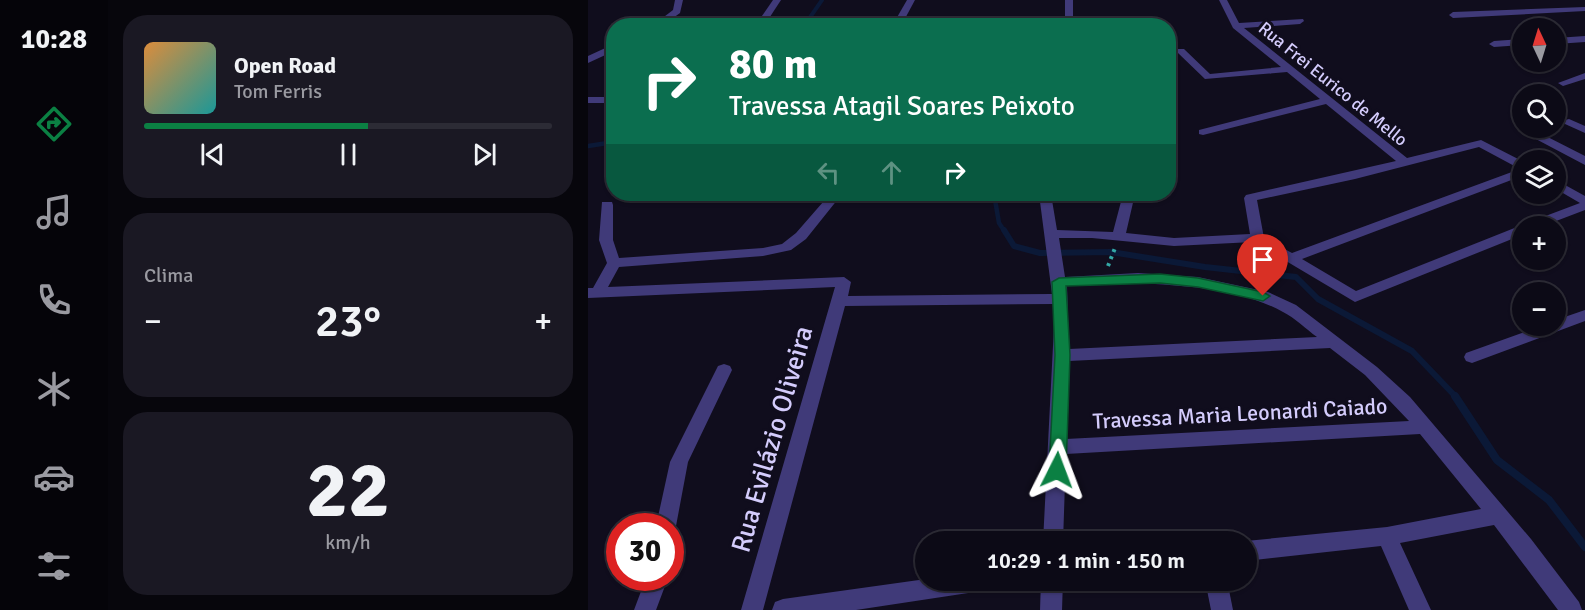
<!DOCTYPE html>
<html lang="pt">
<meta charset="utf-8">
<style>
body{margin:0;font-family:Signika,sans-serif;background:#1a1823;color:#f1f3f6;height:100vh;display:flex;flex-direction:column;font-size:22px;white-space:nowrap}
*{box-sizing:border-box;margin:0}
p{font-size:20px;color:#9a9aa1}
.icon{flex:none;width:33px;height:33px;fill:none;stroke:currentColor;stroke-width:2;stroke-linecap:round;stroke-linejoin:round}
.map{position:relative;flex:1;overflow:hidden}
.panel{display:flex;flex-direction:column;gap:15px;padding:15px;background:#07060c;width:480px}
.panel>*{flex:none}
.banner{position:absolute;left:18px;top:18px;width:570px;height:183px;border-radius:24px;box-shadow:0 2px 4px #0004,0 0 0 2px #2c2b35;background:#0b6e4f;color:#fff;overflow:hidden}
.needle{width:39px;rotate:356deg}
.controls{position:absolute;left:924px;top:18px;display:grid;gap:12px}
.controls a{display:grid;place-items:center;width:54px;height:54px;border-radius:50%;background:#0c0a16;box-shadow:0 2px 4px #0004,0 0 0 2px #2c2b35;font-size:30px}
.speed{position:absolute;left:18px;top:513px;display:flex;gap:12px;font-size:30px;font-weight:700;text-align:center}
.speed>*{display:grid;place-content:center;width:78px;height:78px;border-radius:50%;background:#0c0a16;box-shadow:0 2px 4px #0004,0 0 0 2px #2c2b35;line-height:1}
.speed .limit{border:9px solid #d22;background:#fff;color:#111}
.pin{position:absolute;display:grid;place-items:center;width:51px;height:51px;color:#fff;margin:-62px -26px;border-radius:50% 50% 50% 0;rotate:-45deg;box-shadow:0 0 6px #0007}
.pin .icon{rotate:45deg}
.me{position:absolute;width:66px;margin:-33px;rotate:3deg;stroke-linejoin:round;filter:drop-shadow(0 0 4px #0008)}
.turn{display:flex;align-items:center;gap:21px;height:126px;padding:0 24px;font-size:27px}
.turn .icon{width:78px;height:78px;stroke-width:2.5}
.turn b{display:block;font-size:42px;line-height:51px}
.lanes{display:flex;align-items:center;height:57px;padding:0 24px;background:#0003;justify-content:center;gap:30px;direction:ltr}
.lanes .off{opacity:.35}
.big{font-size:45px;font-weight:600;line-height:1.1}
.panel .card{flex:1;display:flex;flex-direction:column;justify-content:center;gap:9px;min-width:0;padding:0 21px;border-radius:24px;background:#1a1823}
.panel .dial{align-items:center;gap:0}
.dial b{font-size:78px;line-height:1}
.song{display:flex;align-items:center;gap:18px}
.cover{width:72px;height:72px;border-radius:9px;background:linear-gradient(135deg,hsl(30 70% 55%),hsl(180 70% 35%))}
.played{height:6px;border-radius:3px;background:linear-gradient(90deg,#0b8043 55%,#2c2b35 55%)}
.keys{display:flex;justify-content:space-around;direction:ltr}
.heat{display:flex;justify-content:space-between;align-items:center;font-size:33px;direction:ltr}
.trip{position:absolute;left:327px;top:531px;width:342px;height:60px;border-radius:30px;background:#0c0a16;box-shadow:0 2px 4px #0004,0 0 0 2px #2c2b35;font-weight:600;line-height:60px;text-align:center}
main{display:flex;flex:1;min-height:0}
.menu{display:flex;flex-direction:column;width:108px;justify-content:space-around;align-items:center;background:#050409;color:#9a9aa1}
.menu .icon{width:42px;height:42px}
.menu .active{color:#0b8043}
.menu b{font-size:27px;color:#f1f3f6}
.map>svg:first-child{display:block}
.lines{fill:none;stroke-linecap:round;stroke-linejoin:round}
.stream-far3{stroke:#0b1937;stroke-width:4}
.stream-far2{stroke:#0b1937;stroke-width:4.5}
.stream-far1{stroke:#0b1937;stroke-width:6}
.stream{stroke:#0b1937;stroke-width:8}
.path{stroke:#34a8a6;stroke-width:4;stroke-dasharray:3 4.5;stroke-linecap:butt}
.minor{fill:#403a79;fill-rule:evenodd}
.route{fill:#0b8043;stroke:#07532c;stroke-width:1.5}
.labels{text-anchor:middle;stroke-width:6;stroke-linejoin:round;paint-order:stroke}
.far-street-label{font-size:18px;fill:#d4ccfc;stroke:#100d1d}
.street-label{font-size:22px;fill:#d4ccfc;stroke:#100d1d}
.near-street-label{font-size:27px;fill:#d4ccfc;stroke:#100d1d}
</style>
<main>
<nav class="menu">
<b>10:28</b>
<svg class="icon active" aria-label="directions" viewBox="0 0 24 24"><path d="M12 3l9 9-9 9-9-9zM9 14v-3h6M13 9l2 2-2 2"/></svg>
<svg class="icon" aria-label="music" viewBox="0 0 24 24"><path d="M9 18V5l10-2v13"/><circle cx="6" cy="18" r="3"/><circle cx="16" cy="16" r="3"/></svg>
<svg class="icon" aria-label="phone" viewBox="0 0 24 24"><path d="M5 4h4l2 5-3 2q2 4 5 5l2-3 5 2v4C11 20 4 13 5 4z"/></svg>
<svg class="icon" aria-label="climate" viewBox="0 0 24 24"><path d="M12 3v18M4 7l16 10M4 17L20 7"/></svg>
<svg class="icon" aria-label="car" viewBox="0 0 24 24"><path d="M5 17H2v-5l4-1 3-4h7l3 4 3 1v5h-3M9 17h6M6 11h13"/><circle cx="7" cy="17" r="2"/><circle cx="17" cy="17" r="2"/></svg>
<svg class="icon" aria-label="filters" viewBox="0 0 24 24"><path d="M4 7h16M4 17h16"/><circle cx="9" cy="7" r="2"/><circle cx="15" cy="17" r="2"/></svg>
</nav>
<section class="panel">
<div class="card">
<div class="song"><i class="cover"></i><div><b>Open Road</b><p>Tom Ferris</p></div></div>
<div class="played"></div>
<div class="keys"><svg class="icon" aria-label="previous" viewBox="0 0 24 24"><path d="M18 5L8 12l10 7zM5 5v14"/></svg><svg class="icon" aria-label="pause" viewBox="0 0 24 24"><path d="M8 5v14M16 5v14"/></svg><svg class="icon" aria-label="next" viewBox="0 0 24 24"><path d="M6 5l10 7-10 7zM19 5v14"/></svg></div>
</div>
<div class="card"><p>Clima</p>
<div class="heat"><a>−</a><b class="big">23°</b><a>+</a></div>
</div>
<div class="card dial"><b>22</b><p>km/h</p></div>
</section>
<div class="map">
<svg width="997" height="610" viewBox="0 0 997 610">
<rect width="100%" height="100%" fill="#100d1d"/>
<g class="lines">
<polyline class="stream-far3" points="216,26 234,0"/>
<g class="stream-far2">
<polyline points="0,146 26,142"/>
<polyline points="406,194 411,223 417,232"/>
</g>
<polyline class="stream-far1" points="416,230 426,246 452,253 523,252 617,267 708,277 730,299 824,351 869,398"/>
<polyline class="stream" points="867,396 909,460 961,500 997,547"/>
<polyline class="path" points="520,266 527,248"/>
<g class="minor">
<polygon points="87,0 95,0 92,13 74,26 64,26 85,10"/>
<polygon points="185,0 193,0 176,26 167,26"/>
<polygon points="319,0 327,0 313,26 304,26"/>
<rect x="477" y="0" width="8" height="26"/>
<path d="M631 0H639L651 23 715 19 716 21 712 24 656 28 819 158 893 140 934 161V176L714 259 768 291 929 227 936 226 934 235 767 302 698 261 668 247 665 242 586 246 504 238H471L477 277 550 273 610 277 680 292 708 305 789 367 822 397 943 539 991 602 994 610H970L906 525 812 543 843 610H821L793 546 658 561V541L799 527 893 509 832 434 478 454 475 542H455L466 326 465 304 257 306 175 610H153L247 287 0 298V288H5L19 263 11 240 14 202H24L25 205V240L31 258 175 248 194 244 208 233 242 194H254L218 239 203 250 175 256 31 267 20 287 256 277 263 282 260 296 464 294 451 194H463L469 230 525 232 535 194H547L538 233 586 238 662 234 656 198 658 195 808 161 738 104 615 135 611 134V130L732 99 699 72 617 79 590 53V49H596L622 74 693 67 645 28ZM891 147 932 169 704 253 676 238 669 200 767 179ZM550 283C599 286 651 288 695 312 707 318 718 329 729 337L481 349 479 286ZM742 348 777 375 821 421 478 439 481 361Z"/>
<polygon points="997,7 997,11 865,18 861,15 865,12"/>
<polygon points="997,36 997,42 968,44 968,38"/>
<polygon points="934,39 934,45 906,47 901,44 906,41"/>
<polygon points="26,44 26,51 0,63 0,56"/>
<polygon points="997,73 997,79 975,86 970,83"/>
<rect x="0" y="97" width="26" height="6"/>
<polygon points="981,119 997,126 997,133 977,124 977,120"/>
<polygon points="934,125 934,128 942,128 997,156 997,165 931,130 930,128"/>
<polygon points="968,180 997,196 997,210 955,226 938,226 939,223 992,203 968,189"/>
<polygon points="997,310 997,321 884,363 878,361 876,357 878,353 953,326 968,326 968,320"/>
<polygon points="136,364 142,366 144,370 100,462 88,526 82,533 82,526 68,526 82,462 130,366"/>
<polygon points="58,578 80,578 68,610 46,610"/>
<polygon points="338,579 410,580 408,587 400,590 268,610 184,610 187,602 195,599"/>
<polygon points="453,580 475,580 474,610 452,610"/>
<polygon points="617,580 639,580 645,610 623,610"/>
</g>
</g>
<polygon class="route" points="572,274 610,278 675,292 682,296 675,301 610,287 572,283 478,286 482,355 478,470 475,476 469,478 463,476 461,470 467,355 464,282 471,278"/>
<g class="labels">
<g class="far-street-label">
<text transform="translate(745 84) rotate(39)" y="6">Rua Frei Eurico de Mello</text>
</g>
<g class="street-label">
<text transform="translate(652 413) rotate(-3)" y="8">Travessa Maria Leonardi Caiado</text>
</g>
<g class="near-street-label">
<text transform="translate(184 439) rotate(-74)" y="9">Rua Evilázio Oliveira</text>
</g>
</g>
</svg>
<div class="controls">
<a><svg class="needle" viewBox="-14 -14 28 28"><path d="M0-13l5 13h-10z" fill="#e53935"/><path d="M0 13l5-13h-10z" fill="#9a9aa1"/></svg></a>
<a><svg class="icon" aria-label="search" viewBox="0 0 24 24"><circle cx="10" cy="10" r="6"/><path d="M15 15l6 6"/></svg></a>
<a><svg class="icon" aria-label="layers" viewBox="0 0 24 24"><path d="M12 4l9 5-9 5-9-5zM3 14l9 5 9-5"/></svg></a>
<a>+</a>
<a>−</a>
</div>
<div class="speed"><div class="limit">30</div></div>
<div class="pin" style="left:675px;top:296px;background:#d93025"><svg class="icon" aria-label="arrive" viewBox="0 0 24 24"><path d="M6 21V4h12l-3 4 3 4H6"/></svg></div>
<svg class="me" style="left:469px;top:470px" viewBox="-20 -20 40 40"><path d="M0-17L14 15 0 8-14 15z" fill="#0b8043" stroke="#fff" stroke-width="4"/></svg>
<div class="trip">10:29 · 1 min · 150 m</div>
<div class="banner">
<div class="turn"><svg class="icon" aria-label="right" viewBox="0 0 24 24"><path d="M7 20v-9h11M14 6l5 5-5 5"/></svg><div><b>80 m</b>Travessa Atagil Soares Peixoto</div></div>
<div class="lanes"><svg class="icon off" aria-label="left" viewBox="0 0 24 24"><path d="M17 20v-9H6M10 6l-5 5 5 5"/></svg><svg class="icon off" aria-label="ahead" viewBox="0 0 24 24"><path d="M12 20V5M6 11l6-6 6 6"/></svg><svg class="icon" aria-label="right" viewBox="0 0 24 24"><path d="M7 20v-9h11M14 6l5 5-5 5"/></svg></div>
</div>
</div>
</main>
